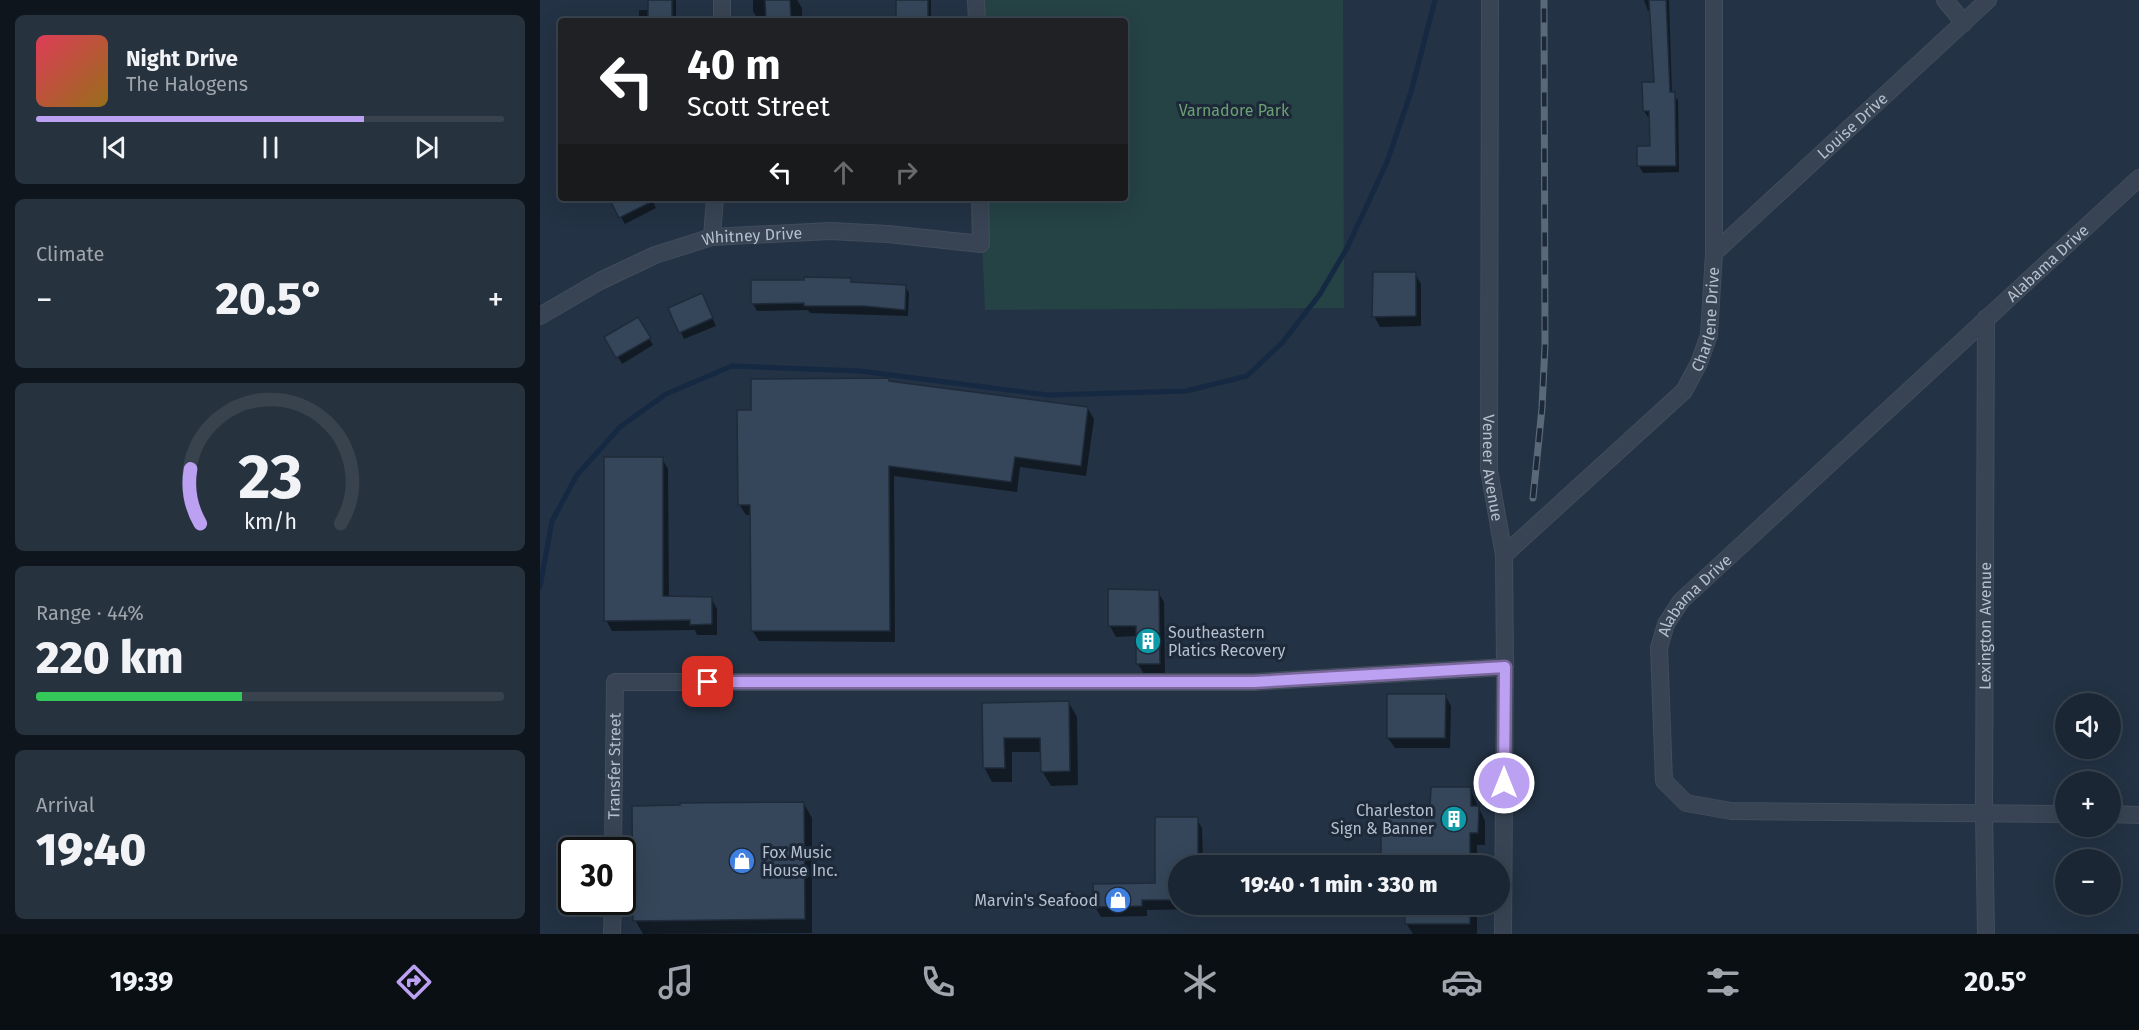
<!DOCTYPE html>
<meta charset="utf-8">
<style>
body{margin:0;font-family:"Fira Sans",sans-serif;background:#27323f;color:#f1f3f6;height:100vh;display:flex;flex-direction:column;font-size:22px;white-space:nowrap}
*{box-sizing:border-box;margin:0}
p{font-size:20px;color:#9fa5ac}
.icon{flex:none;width:33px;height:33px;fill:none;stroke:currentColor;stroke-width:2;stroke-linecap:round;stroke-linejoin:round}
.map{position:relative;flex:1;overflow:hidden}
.drawer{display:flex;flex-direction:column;gap:15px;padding:15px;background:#0e151c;width:540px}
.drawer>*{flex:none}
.top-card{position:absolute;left:18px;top:18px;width:570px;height:183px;border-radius:6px;box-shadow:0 6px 24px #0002,0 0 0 2px #38434e;background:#202124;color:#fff;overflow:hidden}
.controls{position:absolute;left:1515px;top:693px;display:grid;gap:12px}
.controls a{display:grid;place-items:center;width:66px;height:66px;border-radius:50%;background:#1a2633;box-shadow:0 6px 24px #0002,0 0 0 2px #38434e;font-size:30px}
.speed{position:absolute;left:18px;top:837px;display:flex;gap:12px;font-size:30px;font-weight:700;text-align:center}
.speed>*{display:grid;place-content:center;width:78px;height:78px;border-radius:50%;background:#1a2633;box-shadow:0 6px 24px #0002,0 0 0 2px #38434e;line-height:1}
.speed .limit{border:3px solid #111;border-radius:9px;background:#fff;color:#111}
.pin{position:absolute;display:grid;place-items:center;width:51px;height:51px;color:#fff;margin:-26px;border-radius:12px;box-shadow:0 3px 9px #0006}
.me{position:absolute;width:66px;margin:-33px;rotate:0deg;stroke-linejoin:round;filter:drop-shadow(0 0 4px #0008)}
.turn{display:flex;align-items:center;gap:21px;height:126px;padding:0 30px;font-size:27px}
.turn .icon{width:78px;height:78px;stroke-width:2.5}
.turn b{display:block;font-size:42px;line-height:51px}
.lanes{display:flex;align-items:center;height:57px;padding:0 30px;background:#0003;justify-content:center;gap:30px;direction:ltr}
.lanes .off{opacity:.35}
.big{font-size:45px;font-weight:800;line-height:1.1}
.drawer .widget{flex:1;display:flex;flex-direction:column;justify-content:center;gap:9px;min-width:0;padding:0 21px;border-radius:9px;background:#27323f}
.drawer .dial{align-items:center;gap:0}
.dial svg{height:156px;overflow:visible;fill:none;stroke:#38434e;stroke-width:7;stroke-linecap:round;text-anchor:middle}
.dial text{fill:#f1f3f6;stroke:none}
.song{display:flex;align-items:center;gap:18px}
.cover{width:72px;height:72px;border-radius:9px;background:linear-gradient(135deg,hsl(350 70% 55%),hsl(40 70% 35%))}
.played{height:6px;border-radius:3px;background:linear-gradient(90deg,#bca0f2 70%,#38434e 70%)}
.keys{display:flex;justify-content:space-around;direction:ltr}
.heat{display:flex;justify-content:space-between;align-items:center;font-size:33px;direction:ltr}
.charge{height:9px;border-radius:4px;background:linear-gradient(90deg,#34c759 44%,#38434e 0)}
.trip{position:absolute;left:628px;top:855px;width:342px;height:60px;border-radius:30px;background:#1a2633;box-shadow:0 6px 24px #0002,0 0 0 2px #38434e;font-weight:800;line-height:60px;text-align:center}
.tab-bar{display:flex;height:96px;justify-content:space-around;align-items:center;background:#0a0f14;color:#9fa5ac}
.tab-bar .icon{width:42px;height:42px}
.tab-bar .active{color:#bca0f2}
.tab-bar b{font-size:27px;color:#f1f3f6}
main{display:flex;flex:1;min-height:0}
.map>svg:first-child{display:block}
.green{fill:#254245}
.shadow{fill:#0007}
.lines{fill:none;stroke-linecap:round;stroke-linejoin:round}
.stream{stroke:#152943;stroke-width:5}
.building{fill:#35465a;stroke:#1f2b3a;stroke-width:1.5}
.minor-casing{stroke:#424d5c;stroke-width:18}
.minor{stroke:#384453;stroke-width:16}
.rail-casing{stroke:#5a687a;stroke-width:7}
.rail{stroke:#1d2938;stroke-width:4.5;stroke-dasharray:14;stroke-linecap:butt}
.route-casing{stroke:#7a689d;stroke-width:15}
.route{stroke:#bca0f2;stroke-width:10}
.labels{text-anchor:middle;stroke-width:6;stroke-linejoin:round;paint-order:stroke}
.park-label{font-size:16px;fill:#6aa074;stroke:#1d2938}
.street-label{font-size:16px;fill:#b5bfcd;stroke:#1d2938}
.poi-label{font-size:16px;fill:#b5bfcd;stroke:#1d2938;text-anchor:start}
</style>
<main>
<section class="drawer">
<div class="widget">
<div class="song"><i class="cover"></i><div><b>Night Drive</b><p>The Halogens</p></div></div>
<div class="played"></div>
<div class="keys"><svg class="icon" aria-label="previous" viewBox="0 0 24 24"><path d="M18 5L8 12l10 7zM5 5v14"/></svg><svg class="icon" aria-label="pause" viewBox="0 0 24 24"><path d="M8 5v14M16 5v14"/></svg><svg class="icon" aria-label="next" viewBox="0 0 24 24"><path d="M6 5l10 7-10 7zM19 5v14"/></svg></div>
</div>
<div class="widget"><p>Climate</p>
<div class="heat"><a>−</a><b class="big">20.5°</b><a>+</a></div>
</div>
<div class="widget dial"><svg viewBox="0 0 100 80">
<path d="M14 69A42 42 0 1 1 86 69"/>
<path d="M14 69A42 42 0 0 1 9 41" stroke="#bca0f2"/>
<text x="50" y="56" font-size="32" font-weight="700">23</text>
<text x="50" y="72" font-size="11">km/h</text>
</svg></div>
<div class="widget"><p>Range · 44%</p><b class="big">220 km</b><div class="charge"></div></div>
<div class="widget"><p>Arrival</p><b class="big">19:40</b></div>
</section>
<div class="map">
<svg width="1599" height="934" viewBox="0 0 1599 934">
<rect width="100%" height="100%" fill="#233244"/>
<polygon class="green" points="436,0 803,0 804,308 445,310 440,198 585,198 585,21 437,21"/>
<g class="shadow">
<polygon points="109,0 136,0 136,21 99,21 99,10 109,10"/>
<polygon points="213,0 257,0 262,8 262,20 218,20 213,11"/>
<polygon points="357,0 391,0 391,21 358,21"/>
<polygon points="1104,0 1129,0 1132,94 1138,100 1139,172 1103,173 1099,166 1111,148 1111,117 1108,117 1104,111 1116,83 1111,11 1108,11"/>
<polygon points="70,198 111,198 116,208 85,224"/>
<polygon points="875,274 881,284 881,326 840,327 834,316"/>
<polygon points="310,279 313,283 365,286 369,293 368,316 270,313 268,310 217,311 213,304 266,281"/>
<polygon points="165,302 176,326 144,339 130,309"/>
<polygon points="98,319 113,345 82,364 66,337"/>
<polygon points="350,382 548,409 554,419 546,476 480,467 477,492 354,476 355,642 219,641 212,630 212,515 206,515 199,504 213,412"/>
<polygon points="122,459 128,469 129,598 171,598 177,609 177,635 157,635 155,630 72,631 66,620"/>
<polygon points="618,592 624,602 625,674 604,674 597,663 597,636 576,637 570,626"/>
<polygon points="905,695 911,706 910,748 855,748 848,738"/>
<polygon points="529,703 537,717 538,785 511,786 502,771 502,752 472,752 472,782 452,782 444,767 443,704"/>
<polygon points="930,789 945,821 945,845 937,845 937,866 843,866 892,808"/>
<polygon points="264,804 272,818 272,933 103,934 95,920"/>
<polygon points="657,819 662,828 663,866 639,866 639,904 663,904 663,909 607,910 607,916 561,917 555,907 617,885"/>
<polygon points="867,904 937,904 937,934 873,934 866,923"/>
</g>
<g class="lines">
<polyline class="stream" points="0,587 12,521 37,475 80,427 126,394 192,366 320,371 508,395 646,391 707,376 742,343 780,294 807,248 847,162 871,92 895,0"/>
</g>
<g class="building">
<rect x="108" y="0" width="24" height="21"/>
<polygon points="225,0 250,0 251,21 226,21"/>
<rect x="356" y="0" width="32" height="21"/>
<polygon points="1109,0 1126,0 1130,92 1135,92 1136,166 1097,166 1097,146 1110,146 1109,111 1103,111 1102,82 1114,82"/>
<polygon points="69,198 119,198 79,218"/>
<polygon points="833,272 876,272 876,316 832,317"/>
<polygon points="264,277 311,278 311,282 366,285 365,310 324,306 264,306 264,303 211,304 211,280 264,280"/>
<polygon points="162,293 173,318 139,333 128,308"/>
<polygon points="98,317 111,338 76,358 64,337"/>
<polygon points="349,378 349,381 548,407 541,466 475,457 471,482 349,466 350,631 211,631 210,505 198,505 197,410 211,410 211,379"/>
<polygon points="64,457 123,457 123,596 172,597 172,624 150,625 150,620 64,621"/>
<polygon points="568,589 619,590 620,664 596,664 596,626 568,626"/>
<polygon points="847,694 906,694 905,738 847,738"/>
<polygon points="529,701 530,771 501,772 500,738 464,738 465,768 443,768 442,703"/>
<polygon points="891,787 931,787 931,806 939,806 938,833 930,833 930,866 841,866 841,807 890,807"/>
<polygon points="264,802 265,919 93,921 92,806 140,805 140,803"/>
<polygon points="615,817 658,817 658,866 639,866 639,900 602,900 602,906 554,907 553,884 615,883"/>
<rect x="865" y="904" width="65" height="20"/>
</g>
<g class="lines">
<g class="minor-casing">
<g id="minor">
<polyline points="436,0 437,21"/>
<path id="s1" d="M950 0 949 470 964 555 965 667 963 934"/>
<polyline points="1405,0 1424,23"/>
<polyline points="182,21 182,0"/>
<polyline points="172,237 175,198"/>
<path id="s2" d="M1174 253 1448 0"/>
<path id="s3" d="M0 316 60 281 115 255 172 237 290 231 348 234 441 244 440 198"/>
<path id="s4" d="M964 555 1144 391 1159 363 1169 335 1174 253V0"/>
<path id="s5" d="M1526 814 1191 811 1146 803 1124 781 1119 648 1126 624 1141 601 1599 178"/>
<polyline points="1570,814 1599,815"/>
<path id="s6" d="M73 850 75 682H714L965 667"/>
<polyline points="72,934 73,902"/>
<path id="s7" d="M1446 934 1444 813 1446 318"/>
</g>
</g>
<use href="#minor" class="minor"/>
<g class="rail-casing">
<polyline id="rail" points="993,498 1002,408 1005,345 1004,0"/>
</g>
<use href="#rail" class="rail"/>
</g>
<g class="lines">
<g class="route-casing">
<polyline id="route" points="168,682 714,682 965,667 964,783"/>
</g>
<use href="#route" class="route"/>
</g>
<defs>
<g id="building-disc" transform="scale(1.35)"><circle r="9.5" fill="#0f9aa8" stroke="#1d2938"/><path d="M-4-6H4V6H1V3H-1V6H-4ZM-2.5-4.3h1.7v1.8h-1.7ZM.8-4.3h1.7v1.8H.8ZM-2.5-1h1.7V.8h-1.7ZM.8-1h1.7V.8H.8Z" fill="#fff"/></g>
<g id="shop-disc" transform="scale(1.35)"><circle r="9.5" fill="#3f7fe0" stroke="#1d2938"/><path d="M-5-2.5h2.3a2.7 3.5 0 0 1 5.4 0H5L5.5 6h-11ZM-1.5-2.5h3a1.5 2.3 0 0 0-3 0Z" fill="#fff"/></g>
</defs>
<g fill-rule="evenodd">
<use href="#building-disc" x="608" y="641"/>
<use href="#building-disc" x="914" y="819"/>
<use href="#shop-disc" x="202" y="861"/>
<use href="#shop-disc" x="578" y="900"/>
</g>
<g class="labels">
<g class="park-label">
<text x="694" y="116">Varnadore Park</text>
</g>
<g class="street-label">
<text dy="6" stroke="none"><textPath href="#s2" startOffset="188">Louise Drive</textPath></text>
<text dy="6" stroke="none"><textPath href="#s3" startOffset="230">Whitney Drive</textPath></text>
<text dy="6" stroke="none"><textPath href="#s5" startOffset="1096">Alabama Drive</textPath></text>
<text dy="6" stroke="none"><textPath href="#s4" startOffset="320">Charlene Drive</textPath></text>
<text dy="6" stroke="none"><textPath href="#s1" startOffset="468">Veneer Avenue</textPath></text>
<text dy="6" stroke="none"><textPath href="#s5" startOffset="610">Alabama Drive</textPath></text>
<text dy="6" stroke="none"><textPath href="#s7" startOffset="308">Lexington Avenue</textPath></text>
<text dy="6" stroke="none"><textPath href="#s6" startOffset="84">Transfer Street</textPath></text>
</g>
<g class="poi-label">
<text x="628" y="638">Southeastern<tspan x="628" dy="18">Platics Recovery</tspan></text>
<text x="894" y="816" text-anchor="end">Charleston<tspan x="894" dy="18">Sign &amp; Banner</tspan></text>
<text x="222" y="858">Fox Music<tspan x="222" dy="18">House Inc.</tspan></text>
<text x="558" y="906" text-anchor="end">Marvin's Seafood</text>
</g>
</g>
</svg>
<div class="controls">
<a><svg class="icon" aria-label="sound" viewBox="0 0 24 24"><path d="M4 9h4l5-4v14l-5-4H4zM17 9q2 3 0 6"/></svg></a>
<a>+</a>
<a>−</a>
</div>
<div class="speed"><div class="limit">30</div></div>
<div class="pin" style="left:168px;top:682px;background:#d93025"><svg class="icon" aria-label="arrive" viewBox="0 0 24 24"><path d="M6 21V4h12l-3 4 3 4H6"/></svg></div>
<svg class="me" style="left:964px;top:783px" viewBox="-20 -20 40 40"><circle r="17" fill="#bca0f2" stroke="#fff" stroke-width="3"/><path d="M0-11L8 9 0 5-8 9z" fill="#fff"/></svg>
<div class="trip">19:40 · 1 min · 330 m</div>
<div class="top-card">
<div class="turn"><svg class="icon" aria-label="left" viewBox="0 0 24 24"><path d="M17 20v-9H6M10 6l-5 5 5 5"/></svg><div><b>40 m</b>Scott Street</div></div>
<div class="lanes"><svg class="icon" aria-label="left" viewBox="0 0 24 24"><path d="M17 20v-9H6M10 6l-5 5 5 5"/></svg><svg class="icon off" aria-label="ahead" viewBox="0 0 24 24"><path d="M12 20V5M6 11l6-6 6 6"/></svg><svg class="icon off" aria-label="right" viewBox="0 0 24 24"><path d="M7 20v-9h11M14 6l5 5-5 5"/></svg></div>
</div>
</div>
</main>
<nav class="tab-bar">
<b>19:39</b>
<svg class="icon active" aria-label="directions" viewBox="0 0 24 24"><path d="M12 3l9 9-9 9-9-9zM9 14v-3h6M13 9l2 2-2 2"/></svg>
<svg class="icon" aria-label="music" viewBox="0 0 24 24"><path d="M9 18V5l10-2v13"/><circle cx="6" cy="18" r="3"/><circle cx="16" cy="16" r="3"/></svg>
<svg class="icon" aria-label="phone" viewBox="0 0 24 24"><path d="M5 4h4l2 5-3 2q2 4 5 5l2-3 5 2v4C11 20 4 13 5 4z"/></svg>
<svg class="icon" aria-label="climate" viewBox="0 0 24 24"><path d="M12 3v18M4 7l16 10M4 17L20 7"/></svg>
<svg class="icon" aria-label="car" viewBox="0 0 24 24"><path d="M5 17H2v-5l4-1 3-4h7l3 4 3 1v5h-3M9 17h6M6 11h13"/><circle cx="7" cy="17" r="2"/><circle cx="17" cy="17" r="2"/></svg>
<svg class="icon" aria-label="filters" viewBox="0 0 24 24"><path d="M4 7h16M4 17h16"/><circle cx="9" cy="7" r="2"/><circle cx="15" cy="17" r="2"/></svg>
<b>20.5°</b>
</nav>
